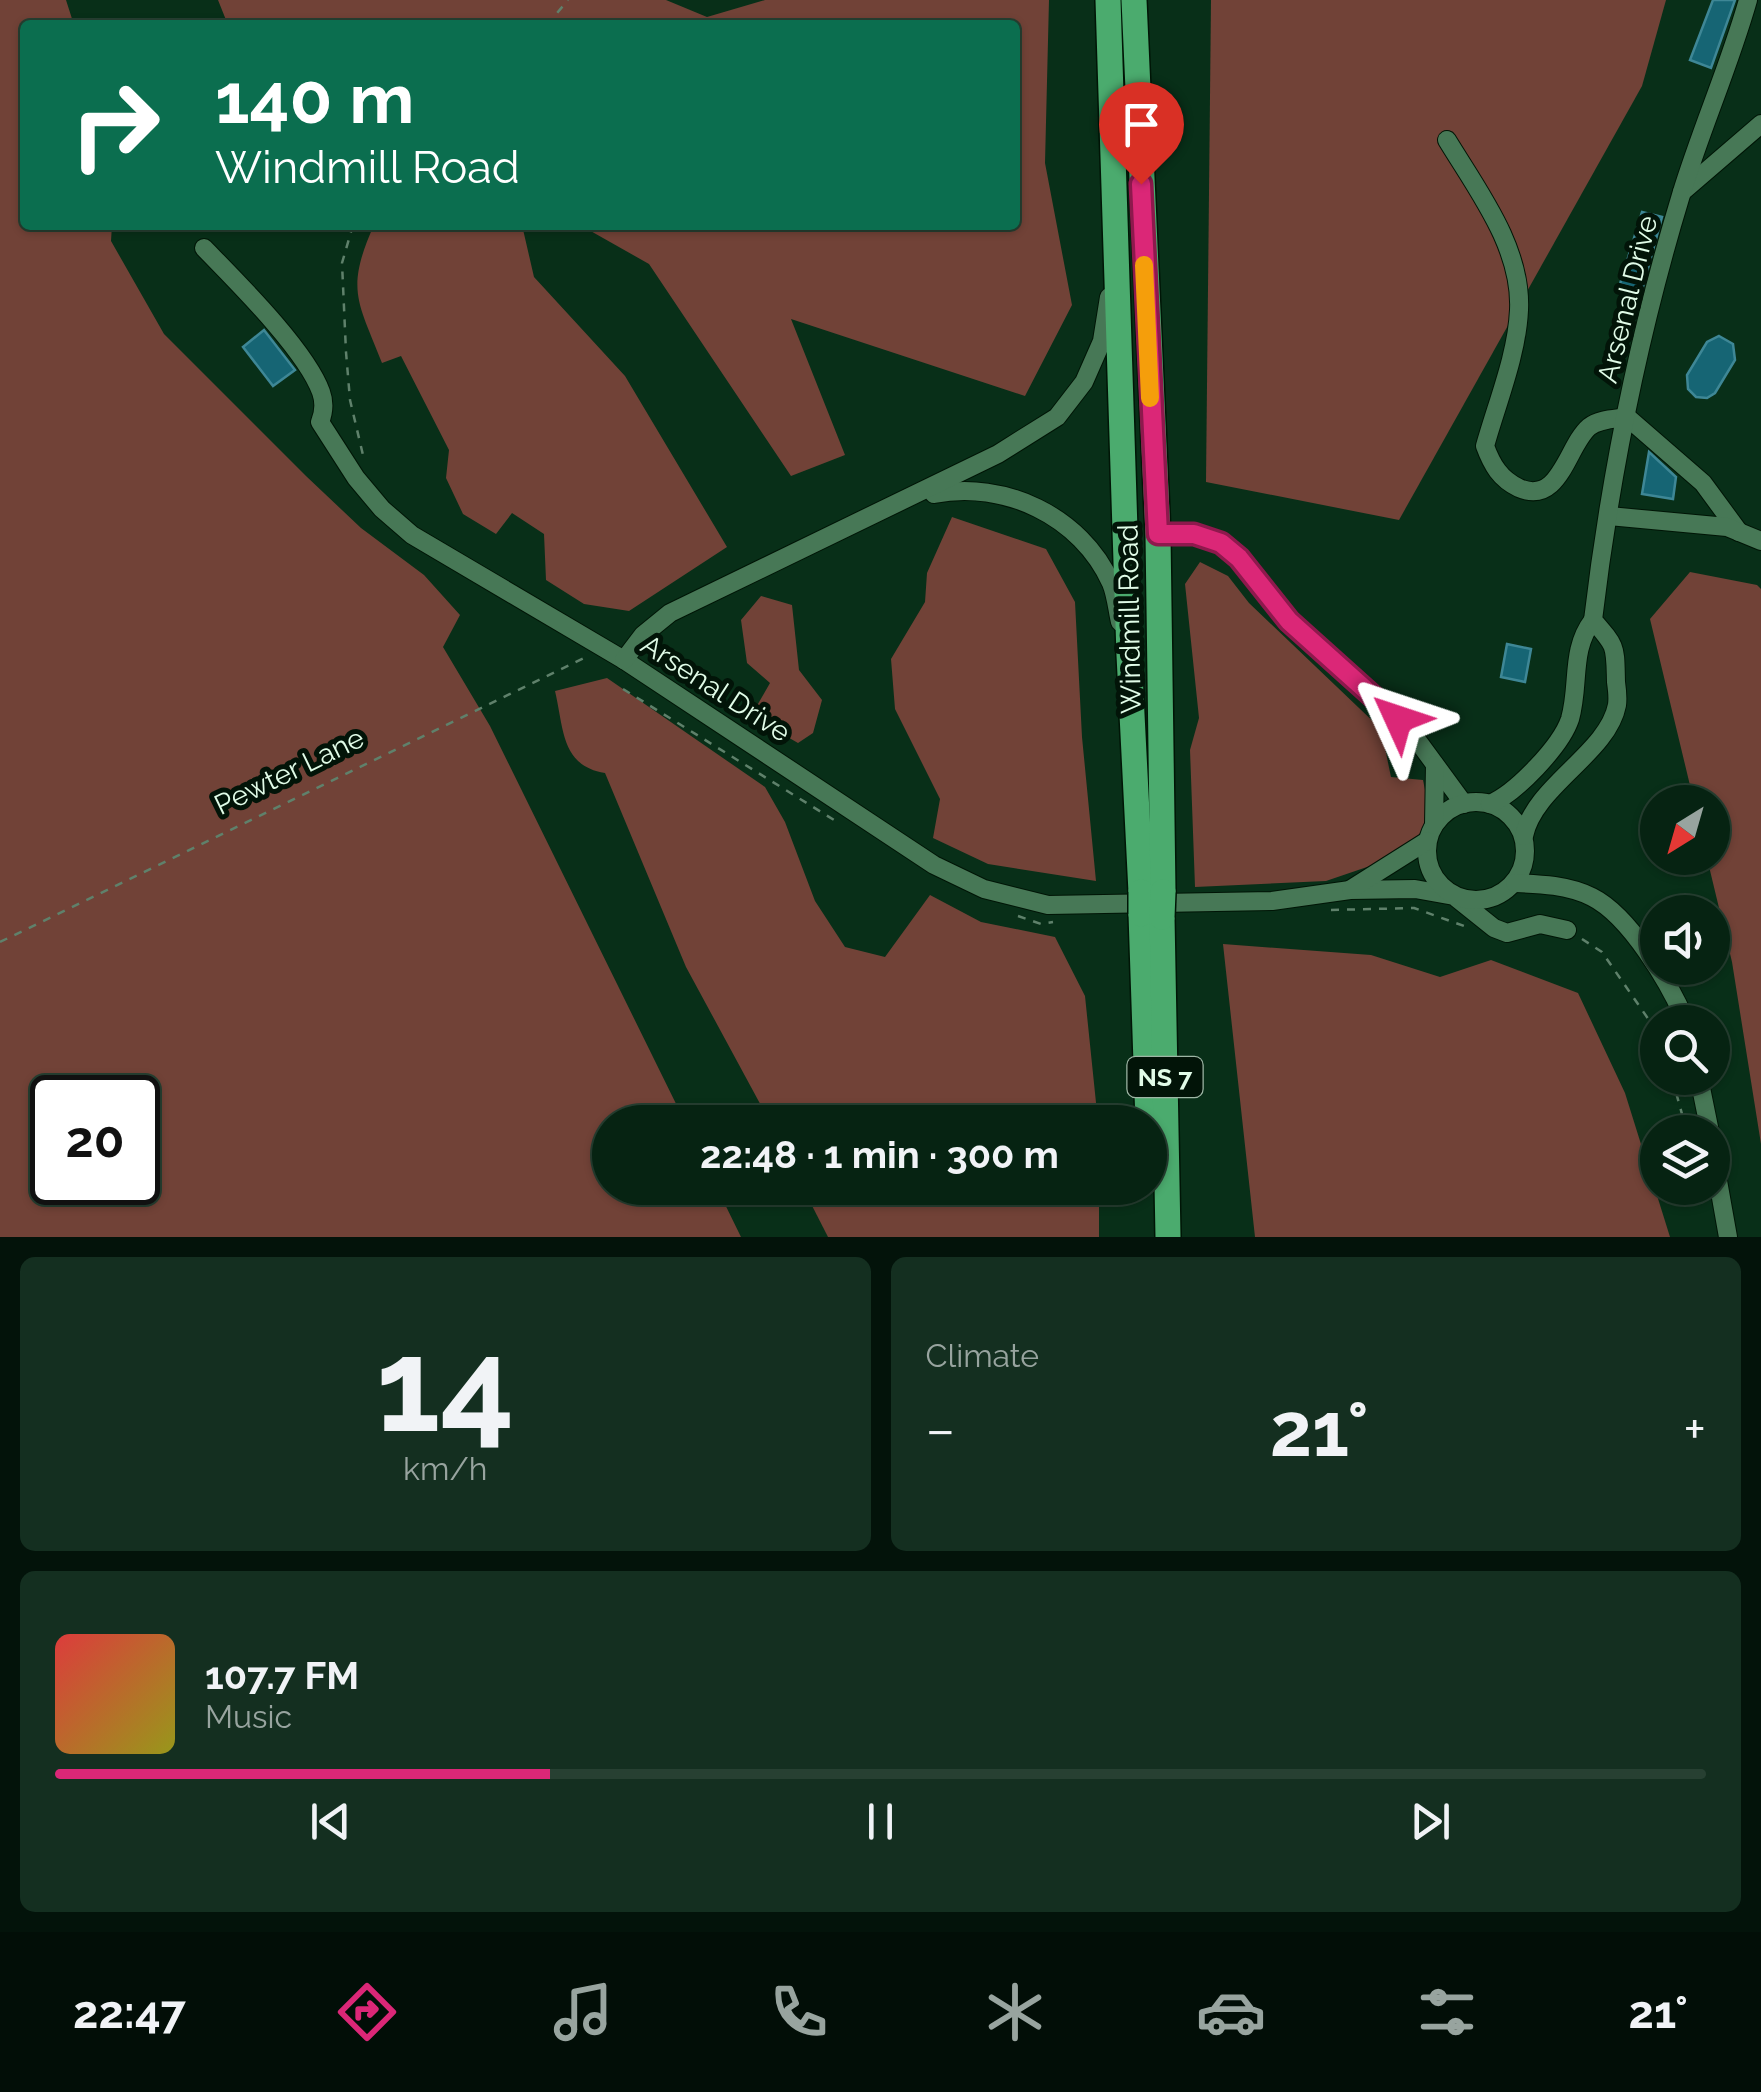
<!DOCTYPE html>
<meta charset="utf-8">
<style>
body{margin:0;font-family:Raleway,sans-serif;background:#142f20;color:#f1f3f6;height:100vh;display:flex;flex-direction:column;font-size:38px;white-space:nowrap}
*{box-sizing:border-box;margin:0}
p{font-size:32px;color:#98a49f}
.icon{flex:none;width:55px;height:55px;fill:none;stroke:currentColor;stroke-width:2;stroke-linecap:round;stroke-linejoin:round}
.map{position:relative;height:1237px;overflow:hidden}
.drawer{display:flex;flex-direction:column;gap:20px;padding:20px;background:#03130a;flex:1}
.drawer>*{flex:none}
.guide{position:absolute;left:20px;top:20px;width:1000px;height:210px;border-radius:10px;box-shadow:0 2px 8px #0004,0 0 0 2px #274032;background:#0b6e4f;color:#fff;overflow:hidden}
.needle{width:65px;rotate:217deg}
.controls{position:absolute;left:1640px;top:785px;display:grid;gap:20px}
.controls a{display:grid;place-items:center;width:90px;height:90px;border-radius:50%;background:#062312;box-shadow:0 2px 8px #0004,0 0 0 2px #274032;font-size:50px}
.speed{position:absolute;left:30px;top:1075px;display:flex;gap:20px;font-size:50px;font-weight:700;text-align:center}
.speed>*{display:grid;place-content:center;width:130px;height:130px;border-radius:50%;background:#062312;box-shadow:0 2px 8px #0004,0 0 0 2px #274032;line-height:1}
.speed .limit{border:5px solid #111;border-radius:15px;background:#fff;color:#111}
.pin{position:absolute;display:grid;place-items:center;width:85px;height:85px;color:#fff;margin:-102px -42px;border-radius:50% 50% 50% 0;rotate:-45deg;box-shadow:0 0 10px #0007}
.pin .icon{rotate:45deg}
.me{position:absolute;width:110px;margin:-55px;rotate:312deg;stroke-linejoin:round;filter:drop-shadow(0 0 8px #0008)}
.turn{display:flex;align-items:center;gap:35px;height:210px;padding:0 30px;font-size:45px}
.turn .icon{width:130px;height:130px;stroke-width:2.5}
.turn b{display:block;font-size:70px;line-height:85px}
.big{font-size:75px;font-weight:700;line-height:1.1}
.drawer .tile{flex:1;display:flex;flex-direction:column;justify-content:center;gap:15px;min-width:0;padding:0 35px;border-radius:15px;background:#142f20}
.drawer .dial{align-items:center;gap:0}
.dial b{font-size:130px;line-height:1}
.song{display:flex;align-items:center;gap:30px}
.cover{width:120px;height:120px;border-radius:15px;background:linear-gradient(135deg,hsl(0 70% 55%),hsl(60 70% 35%))}
.played{height:10px;border-radius:5px;background:linear-gradient(90deg,#db2777 30%,#274032 30%)}
.keys{display:flex;justify-content:space-around;direction:ltr}
.heat{display:flex;justify-content:space-between;align-items:center;font-size:55px;direction:ltr}
.drawer .tiles{flex:1;display:grid;gap:20px;grid-template-columns:1fr 1fr}
.tile:last-child{grid-column:span 2}
.trip{position:absolute;left:592px;top:1105px;width:575px;height:100px;border-radius:50px;background:#062312;box-shadow:0 2px 8px #0004,0 0 0 2px #274032;font-weight:700;line-height:100px;text-align:center}
.dock{display:flex;height:160px;justify-content:space-around;align-items:center;background:#020e07;color:#98a49f}
.dock .icon{width:70px;height:70px}
.dock .current{color:#db2777}
.dock b{font-size:45px;color:#f1f3f6}
.map>svg:first-child{display:block}
.green{fill:#714237;fill-rule:evenodd}
.building{fill:#166574;stroke:#3e8796;stroke-width:2.5}
.lines{fill:none;stroke-linecap:round;stroke-linejoin:round}
.minor-casing{stroke:#001506;stroke-width:20}
.highway-casing{stroke:#001506;stroke-width:28}
.path{stroke:#5f816b;stroke-width:2.5;stroke-dasharray:8 8;stroke-linecap:butt}
.minor{stroke:#477856;stroke-width:18}
.highway{stroke:#4bab6e;stroke-width:25}
.highway-bridge-casing{stroke:#001506;stroke-width:28;stroke-linecap:butt}
.highway-bridge{stroke:#4bab6e;stroke-width:25}
.route-casing{stroke:#8e194d;stroke-width:25}
.route{stroke:#db2777;stroke-width:18}
.slow{stroke:#f59e0b;stroke-width:18}
.labels{text-anchor:middle;stroke-width:10;stroke-linejoin:round;paint-order:stroke}
.shield{fill:#021408;stroke:#9eb6a5;stroke-width:2.5}
.shield-label{font-size:25px;font-weight:bold;fill:#e1fce8}
.street-label{font-size:28px;fill:#e1fce8;stroke:#021408}
</style>
<div class="map">
<svg width="1761" height="1237" viewBox="0 0 1761 1237">
<rect width="100%" height="100%" fill="#082f18"/>
<g class="green">
<path d="M0 0H66L74 25H25V225H112L111 241 164 334 306 476 361 528 424 575 460 615 443 647 490 726 685 1122H610V1188H717L741 1237H0ZM52 1098H138V1182H52Z"/>
<polygon points="218,0 666,0 707,17 765,0 1049,0 1045,163 1072,305 1025,396 791,319 845,455 791,476 649,264 580,225 1015,225 1015,25 228,25"/>
<polygon points="1211,0 1666,0 1642,86 1399,520 1206,482"/>
<path d="M374 225H522L534 277 625 376 727 547 629 611 584 604 546 580 544 534 512 513 496 534 463 514 446 478 449 450 401 356 382 363C358 301 345 290 374 225Z"/>
<polygon points="952,517 1046,549 1075,602 1082,737 1096,881 988,864 933,838 940,799 895,709 891,659 925,602 927,573"/>
<polygon points="1200,562 1228,576 1249,603 1381,729 1391,777 1423,780 1429,810 1426,830 1411,852 1326,881 1195,887 1190,750 1199,718 1185,584"/>
<polygon points="1690,572 1757,585 1761,589 1761,1144 1732,962 1707,858 1712,858 1712,802 1694,802 1650,619"/>
<polygon points="761,596 792,605 799,670 822,700 813,733 798,743 751,716 770,683 747,663 741,620"/>
<path d="M607 678 765 787 785 822 815 901 845 947 885 957 930 895 981 922 1055 937 1085 996 1098 1122H770L686 967 605 773C561 766 564 729 555 691Z"/>
<polygon points="1223,944 1371,955 1440,977 1491,960 1578,993 1625,1093 1670,1237 1255,1237"/>
<polygon points="803,1188 1099,1188 1099,1237 828,1237"/>
</g>
<g class="building">
<polygon points="1713,0 1735,0 1711,68 1690,60"/>
<polygon points="1642,212 1662,217 1642,290 1620,284"/>
<polygon points="264,330 295,370 273,386 243,347"/>
<polygon points="1719,336 1733,344 1735,360 1715,393 1707,398 1696,397 1688,389 1687,375 1707,342"/>
<polygon points="1649,452 1676,477 1673,499 1642,494"/>
<polygon points="1507,644 1531,649 1525,682 1501,677"/>
</g>
<g class="lines">
<g class="minor-casing">
<g id="minor">
<path d="M1447 140C1478 191 1522 248 1519 310 1517 355 1497 403 1485 446 1492 465 1500 479 1519 488 1560 506 1567 446 1589 427 1599 419 1615 419 1627 417L1703 483 1739 532"/>
<polyline points="1682,192 1761,124"/>
<path d="M204 248C236 281 306 350 321 392 325 403 324 412 320 422L356 478 382 509 412 535 624 660 934 865 984 889 1048 905 1272 901 1350 890 1415 889 1454 896 1494 928 1507 933 1540 924 1567 930"/>
<path d="M934 494C1004 480 1081 516 1111 583 1116 595 1117 609 1120 622"/>
<polyline points="1609,516 1727,527 1761,541"/>
<polyline points="1158,535 1194,534 1221,543 1239,558 1289,621 1409,729 1464,804"/>
<polyline points="624,660 643,635 670,613 998,454 1057,417 1084,382 1102,341 1109,297"/>
<circle cx="1476" cy="851" r="49"/>
<path d="M1490 804C1516 793 1561 746 1570 719 1580 684 1570 650 1593 620"/>
<polyline points="1434,825 1435,765"/>
<path d="M1524 836C1534 786 1608 753 1617 705 1618 698 1617 689 1616 682 1615 645 1617 648 1593 620 1610 477 1639 333 1681 195 1701 129 1729 67 1748 0"/>
<path d="M1515 883C1540 884 1568 885 1592 897 1630 916 1670 984 1686 1022"/>
<polyline points="1351,889 1427,841"/>
<polyline points="1699,1078 1710,1132"/>
<polyline points="1712,1147 1728,1237"/>
</g>
</g>
<g class="highway-casing">
<g id="highway">
<polyline points="1108,0 1129,655 1141,892"/>
<polyline points="1134,0 1158,535 1163,892"/>
<polyline points="1141,914 1148,1122"/>
<polyline points="1162,917 1168,1237"/>
</g>
</g>
<g class="path">
<polyline points="547,25 568,0"/>
<polyline points="353,225 342,263 346,352 350,400 363,455"/>
<polyline points="623,689 834,820"/>
<polyline points="1331,910 1414,908 1464,926"/>
<polyline points="1018,916 1041,924 1053,922"/>
<polyline points="1582,939 1602,952 1658,1033"/>
<polyline points="0,942 588,656"/>
<polyline points="1672,1078 1687,1132"/>
</g>
<use href="#minor" class="minor"/>
<use href="#highway" class="highway"/>
<g class="highway-bridge-casing">
<g id="highway-bridge">
<polyline points="1141,914 1141,892"/>
<polyline points="1162,917 1163,892"/>
</g>
</g>
<use href="#highway-bridge" class="highway-bridge"/>
</g>
<g class="lines">
<g class="route-casing">
<polyline id="route" points="1141,184 1158,534 1194,534 1221,543 1239,558 1289,621 1398,719"/>
</g>
<use href="#route" class="route"/>
<polyline class="slow" points="1144,265 1150,398"/>
</g>
<g class="labels">
<rect class="shield" x="1127.5" y="1057" width="75" height="40" rx="8"/>
<g class="shield-label">
<text x="1165" y="1086">NS 7</text>
</g>
<g class="street-label">
<text transform="translate(1627 299) rotate(-76)" y="10">Arsenal Drive</text>
<text transform="translate(1129 619) rotate(-91)" y="10">Windmill Road</text>
<text transform="translate(716 688) rotate(33)" y="10">Arsenal Drive</text>
<text transform="translate(289 771) rotate(-26)" y="10">Pewter Lane</text>
</g>
</g>
</svg>
<div class="controls">
<a><svg class="needle" viewBox="-14 -14 28 28"><path d="M0-13l5 13h-10z" fill="#e53935"/><path d="M0 13l5-13h-10z" fill="#98a49f"/></svg></a>
<a><svg class="icon" aria-label="sound" viewBox="0 0 24 24"><path d="M4 9h4l5-4v14l-5-4H4zM17 9q2 3 0 6"/></svg></a>
<a><svg class="icon" aria-label="search" viewBox="0 0 24 24"><circle cx="10" cy="10" r="6"/><path d="M15 15l6 6"/></svg></a>
<a><svg class="icon" aria-label="layers" viewBox="0 0 24 24"><path d="M12 4l9 5-9 5-9-5zM3 14l9 5 9-5"/></svg></a>
</div>
<div class="speed"><div class="limit">20</div></div>
<div class="pin" style="left:1141px;top:184px;background:#d93025"><svg class="icon" aria-label="arrive" viewBox="0 0 24 24"><path d="M6 21V4h12l-3 4 3 4H6"/></svg></div>
<svg class="me" style="left:1398px;top:719px" viewBox="-20 -20 40 40"><path d="M0-17L14 15 0 8-14 15z" fill="#db2777" stroke="#fff" stroke-width="4"/></svg>
<div class="trip">22:48 · 1 min · 300 m</div>
<div class="guide">
<div class="turn"><svg class="icon" aria-label="right" viewBox="0 0 24 24"><path d="M7 20v-9h11M14 6l5 5-5 5"/></svg><div><b>140 m</b>Windmill Road</div></div>
</div>
</div>
<section class="drawer">
<div class="tiles">
<div class="tile dial"><b>14</b><p>km/h</p></div>
<div class="tile"><p>Climate</p>
<div class="heat"><a>−</a><b class="big">21°</b><a>+</a></div>
</div>
<div class="tile">
<div class="song"><i class="cover"></i><div><b>107.7 FM</b><p>Music</p></div></div>
<div class="played"></div>
<div class="keys"><svg class="icon" aria-label="previous" viewBox="0 0 24 24"><path d="M18 5L8 12l10 7zM5 5v14"/></svg><svg class="icon" aria-label="pause" viewBox="0 0 24 24"><path d="M8 5v14M16 5v14"/></svg><svg class="icon" aria-label="next" viewBox="0 0 24 24"><path d="M6 5l10 7-10 7zM19 5v14"/></svg></div>
</div>
</div>
</section>
<nav class="dock">
<b>22:47</b>
<svg class="icon current" aria-label="directions" viewBox="0 0 24 24"><path d="M12 3l9 9-9 9-9-9zM9 14v-3h6M13 9l2 2-2 2"/></svg>
<svg class="icon" aria-label="music" viewBox="0 0 24 24"><path d="M9 18V5l10-2v13"/><circle cx="6" cy="18" r="3"/><circle cx="16" cy="16" r="3"/></svg>
<svg class="icon" aria-label="phone" viewBox="0 0 24 24"><path d="M5 4h4l2 5-3 2q2 4 5 5l2-3 5 2v4C11 20 4 13 5 4z"/></svg>
<svg class="icon" aria-label="climate" viewBox="0 0 24 24"><path d="M12 3v18M4 7l16 10M4 17L20 7"/></svg>
<svg class="icon" aria-label="car" viewBox="0 0 24 24"><path d="M5 17H2v-5l4-1 3-4h7l3 4 3 1v5h-3M9 17h6M6 11h13"/><circle cx="7" cy="17" r="2"/><circle cx="17" cy="17" r="2"/></svg>
<svg class="icon" aria-label="filters" viewBox="0 0 24 24"><path d="M4 7h16M4 17h16"/><circle cx="9" cy="7" r="2"/><circle cx="15" cy="17" r="2"/></svg>
<b>21°</b>
</nav>
